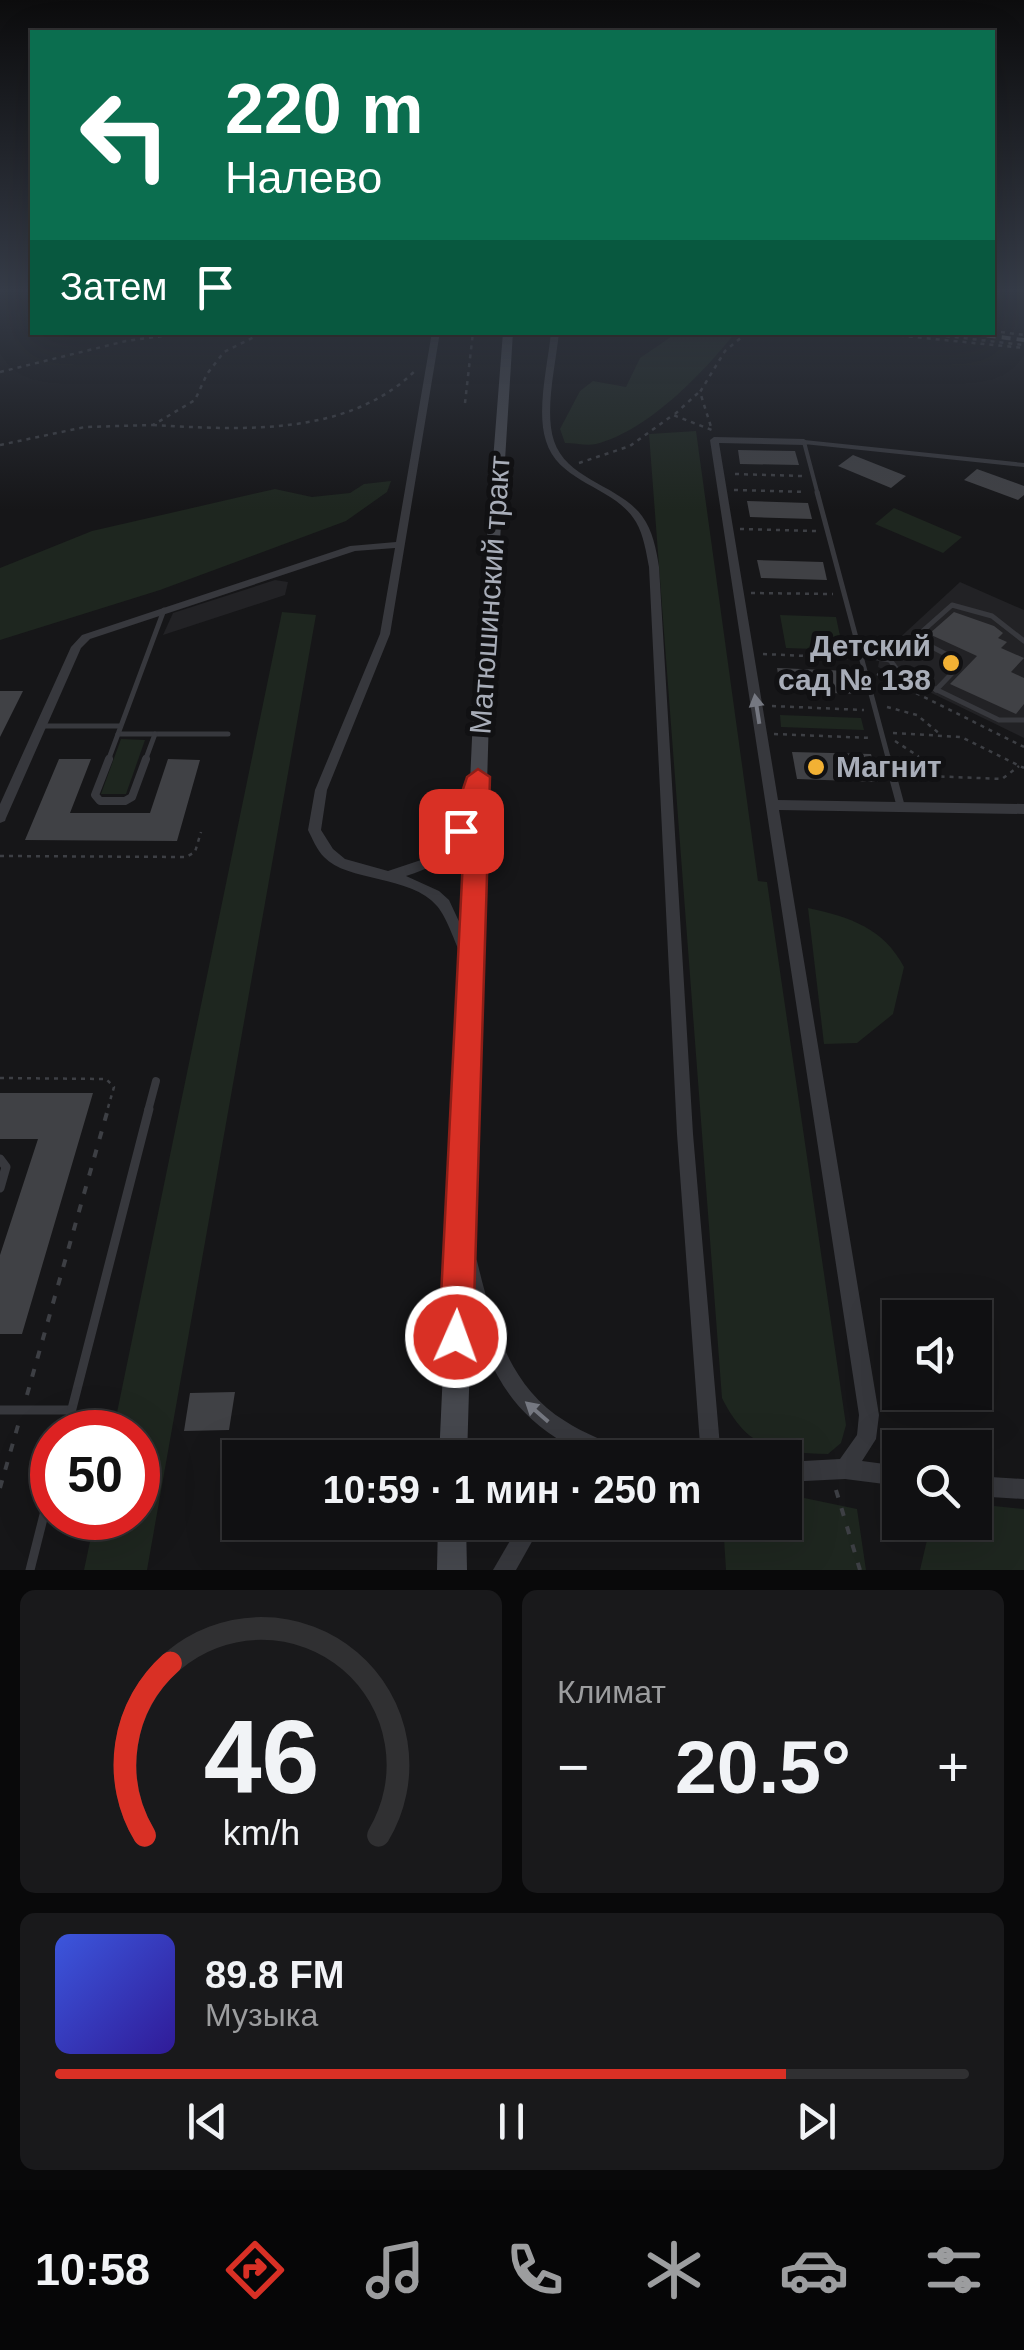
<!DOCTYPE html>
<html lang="ru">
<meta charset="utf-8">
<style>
body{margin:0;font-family:Helvetica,sans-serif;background:#19191b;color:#f1f3f6;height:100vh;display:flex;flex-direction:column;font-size:38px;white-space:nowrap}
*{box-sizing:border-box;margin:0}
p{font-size:32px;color:#9c9d9f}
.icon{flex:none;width:55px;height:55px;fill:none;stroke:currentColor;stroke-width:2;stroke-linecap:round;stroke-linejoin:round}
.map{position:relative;height:1570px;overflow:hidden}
.panel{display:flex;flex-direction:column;gap:20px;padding:20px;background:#09090a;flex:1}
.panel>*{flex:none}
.top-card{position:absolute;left:30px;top:30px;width:965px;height:305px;border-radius:0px;box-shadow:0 10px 40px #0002,0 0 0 2px #303032;background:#0b6e4f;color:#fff;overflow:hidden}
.controls{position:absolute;left:882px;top:1300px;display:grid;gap:20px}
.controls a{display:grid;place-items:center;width:110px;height:110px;border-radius:0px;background:#101012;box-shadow:0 10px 40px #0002,0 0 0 2px #303032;font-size:50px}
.speed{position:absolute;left:30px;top:1410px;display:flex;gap:20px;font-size:50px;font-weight:700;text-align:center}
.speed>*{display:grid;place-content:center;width:130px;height:130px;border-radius:50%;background:#101012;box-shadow:0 10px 40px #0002,0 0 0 2px #303032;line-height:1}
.speed .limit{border:15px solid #d22;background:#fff;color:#111}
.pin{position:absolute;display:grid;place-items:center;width:85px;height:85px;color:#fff;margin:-42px;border-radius:20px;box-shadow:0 5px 15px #0006}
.me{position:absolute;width:110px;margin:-55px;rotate:2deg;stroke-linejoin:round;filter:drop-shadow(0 0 8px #0008)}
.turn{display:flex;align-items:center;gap:35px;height:210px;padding:0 30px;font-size:45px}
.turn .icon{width:130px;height:130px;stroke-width:2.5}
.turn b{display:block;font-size:70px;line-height:85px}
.then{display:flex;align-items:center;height:95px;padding:0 30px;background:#0003;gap:20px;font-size:38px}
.big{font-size:75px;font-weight:700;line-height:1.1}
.panel .card{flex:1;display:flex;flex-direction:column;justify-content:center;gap:15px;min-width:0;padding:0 35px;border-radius:15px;background:#19191b}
.panel .dial{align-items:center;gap:0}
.dial svg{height:260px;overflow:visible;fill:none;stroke:#303032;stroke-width:7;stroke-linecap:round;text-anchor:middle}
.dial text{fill:#f1f3f6;stroke:none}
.song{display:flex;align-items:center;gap:30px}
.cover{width:120px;height:120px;border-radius:15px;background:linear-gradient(135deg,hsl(230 70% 55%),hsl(250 70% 35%))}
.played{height:10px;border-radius:5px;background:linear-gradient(90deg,#d93025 80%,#303032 80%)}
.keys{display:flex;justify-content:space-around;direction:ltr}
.heat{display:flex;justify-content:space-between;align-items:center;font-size:55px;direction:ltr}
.panel .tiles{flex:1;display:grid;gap:20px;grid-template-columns:1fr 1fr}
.card:last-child{grid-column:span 2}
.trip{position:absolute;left:222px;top:1440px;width:580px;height:100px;border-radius:0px;background:#101012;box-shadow:0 10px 40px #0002,0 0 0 2px #303032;font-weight:700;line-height:100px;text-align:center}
.dock{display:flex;height:160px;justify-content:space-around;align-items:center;background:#060607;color:#9c9d9f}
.dock .icon{width:70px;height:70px}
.dock .selected{color:#d93025}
.dock b{font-size:45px;color:#f1f3f6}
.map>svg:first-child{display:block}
.built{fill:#222225}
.green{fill:#1e261f}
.building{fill:#404145}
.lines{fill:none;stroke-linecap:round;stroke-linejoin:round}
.path-far1{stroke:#3d3f44;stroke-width:2.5;stroke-dasharray:4 5;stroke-linecap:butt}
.path{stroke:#3d3f44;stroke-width:4;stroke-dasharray:8 11;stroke-linecap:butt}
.service-far3{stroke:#37383d;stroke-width:4}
.service-far2{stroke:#37383d;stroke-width:5}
.service-far1{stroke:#37383d;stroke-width:8}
.service{stroke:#37383d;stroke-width:9}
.minor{fill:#37383d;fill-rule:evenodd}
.secondary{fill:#45474d;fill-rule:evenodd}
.rail{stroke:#4a4c52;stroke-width:4;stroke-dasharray:9 6;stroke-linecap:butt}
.oneway{fill:#757881}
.route{fill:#d93025;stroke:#8d1f18;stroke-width:2.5}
.poi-dot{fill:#f2b134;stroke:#111113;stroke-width:4}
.labels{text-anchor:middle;stroke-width:10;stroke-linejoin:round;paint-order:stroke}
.street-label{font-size:30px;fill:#a8adb8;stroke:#111113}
.poi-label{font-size:30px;font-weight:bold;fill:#a8adb8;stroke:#111113;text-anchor:end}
</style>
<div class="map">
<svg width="1024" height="1570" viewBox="0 0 1024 1570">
<rect width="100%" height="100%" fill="#161618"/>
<g class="built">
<polygon points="275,580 288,582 285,595 163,635 173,613"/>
<polygon points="960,582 1024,610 1024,738 878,667 880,656"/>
</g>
<g class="green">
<path d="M678 332 735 333C703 373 648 431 596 444 587 446 574 443 565 443L560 429 580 391 593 381 626 387 640 358Z"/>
<path d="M696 431 758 881 767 882 846 1425 841 1443 828 1454C775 1452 748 1450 722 1398L649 434Z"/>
<polygon points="391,481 387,492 346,521 160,590 0,640 0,568 92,531 275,489 312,497 350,493 364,484"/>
<polygon points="894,508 962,537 943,553 875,524"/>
<polygon points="282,612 316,615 147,1570 84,1570 95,1518 138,1518 138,1432 113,1432"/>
<polygon points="780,615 836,617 843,650 786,648"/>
<polygon points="780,715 861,718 864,730 781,727"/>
<polygon points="121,739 145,740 126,794 101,794"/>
<path d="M808 908C850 917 883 928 904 967L893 1014 857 1043 824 1044Z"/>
<polygon points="785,1494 857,1509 866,1570 726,1570 723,1523 785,1522"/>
<polygon points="975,1504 1024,1509 1024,1570 920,1570 931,1523 975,1522"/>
</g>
<g class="building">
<polygon points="738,450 795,451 799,465 740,464"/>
<polygon points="853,455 906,476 891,488 838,466"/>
<polygon points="977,469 1024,486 1024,495 1018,500 964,480"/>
<polygon points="747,501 808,503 812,519 750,517"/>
<polygon points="757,560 823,562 827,580 761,578"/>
<polygon points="954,612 994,626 1003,633 998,638 1007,642 1001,648 1024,658 1011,672 1024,678 1024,704 1016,714 950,684 977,656 929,634"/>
<polygon points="777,668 850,671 856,694 781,691"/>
<polygon points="0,691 23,691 0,737"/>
<polygon points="792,752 871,754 878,782 797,779"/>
<polygon points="59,759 91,759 70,813 150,813 168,759 200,760 177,841 25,840"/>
<polygon points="0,1093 93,1093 22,1334 0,1334 0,1255 38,1139 0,1139"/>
<polygon points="235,1392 229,1430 184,1431 190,1393"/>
</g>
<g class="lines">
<g class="path-far1">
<polyline points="992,331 1024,335"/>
<polyline points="864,332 1024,348"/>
<polyline points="910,332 1024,345"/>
<polyline points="0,372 126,341 192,332"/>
<polyline points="465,403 473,332"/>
<polyline points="675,414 698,393"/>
<path d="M153 425C242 430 348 437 416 370"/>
<polyline points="0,445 85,427 153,425 195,400 207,374 224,352 264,332"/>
<polyline points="579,463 630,446 673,415 712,430 700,392 725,351 748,332"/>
<polyline points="735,474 802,476"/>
<polyline points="734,490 806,492"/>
<polyline points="740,529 816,531"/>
<polyline points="751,593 833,594"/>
<polyline points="763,654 850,658"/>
<polyline points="877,674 893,682"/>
<polyline points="900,685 1024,747"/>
<polyline points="772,706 864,710"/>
<polyline points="887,707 917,715 940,734"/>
<polyline points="893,733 961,737 1024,768"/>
<polyline points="774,734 871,738"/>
<polyline points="895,741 918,756 923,772 929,776 1002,779 1019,766"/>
<polyline points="0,856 186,857 195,852 201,832"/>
<polyline points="0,1078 106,1079 114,1087 107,1111"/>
</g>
<g class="path">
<polyline points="27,1395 108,1109"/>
<polyline points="0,1488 19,1422"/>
<polyline points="836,1490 860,1570"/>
</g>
<g class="service-far3">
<polyline points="992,297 997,290"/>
<polyline points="818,495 804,442 1024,465"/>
</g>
<g class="service-far2">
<polyline points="817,492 889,761"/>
<polyline points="164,610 118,734 228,734"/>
<polyline points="913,637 957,660 957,668 936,690"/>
<polyline points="1024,641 992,616 952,605 890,660 898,671 999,720 1024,720"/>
<polyline points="861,655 890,660"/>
<polyline points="42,726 120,726"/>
<polyline points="108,761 118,734"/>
<polyline points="145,761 155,734"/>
</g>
<g class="service-far1">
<polyline points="109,759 95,795 100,801 125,801 132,797 146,759"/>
<polyline points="888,759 901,807"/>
<polyline points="148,1111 156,1081"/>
</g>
<g class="service">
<polyline points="0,1159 6,1167 0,1188"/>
<polyline points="0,1410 71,1410"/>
<polyline points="66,1432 149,1109"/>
<polyline points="30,1570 52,1483"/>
</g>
<g class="minor">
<path d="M432 332H440L390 634 327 790 321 830 333 849 345 859 388 871 421 860 442 845 455 827 469 791H477L479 794C465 838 453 862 406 876L439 891 449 900 476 958 474 962 469 964 464 962C456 946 448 919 437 906 411 875 347 882 324 857 317 850 312 838 308 830L315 790 380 634 395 548 355 551 90 639 81 648 6 818 5 821 0 823V804L71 647 82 635 350 546 396 542Z"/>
<path d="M551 332H559C556 364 544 411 554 441 567 480 619 485 642 516 653 531 656 549 659 567L693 1134 721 1458H701L677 1134 649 567C646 552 644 536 636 522 615 486 559 484 546 441 536 411 548 364 551 332Z"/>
<polygon points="714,437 804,439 808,442 804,445 719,443 778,800 1024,804 1024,814 779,810 879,1415 876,1439 862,1461 900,1466 900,1486 845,1479 785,1482 785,1462 840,1459 857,1435 859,1415 710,440"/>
<path d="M468 1252 474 1255 477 1261C492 1322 508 1386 565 1421 585 1434 607 1442 629 1451L632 1458C619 1458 605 1460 593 1456 583 1454 574 1448 565 1443 509 1411 488 1367 471 1307 466 1292 457 1270 462 1255Z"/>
<polygon points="975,1476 1024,1479 1024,1499 975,1496"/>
<polygon points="521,1522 543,1522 516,1570 493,1570"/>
</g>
<g class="secondary">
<polygon points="503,332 513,332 489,717 467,1458 439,1458 473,717"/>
<polygon points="438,1522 466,1522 467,1570 437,1570"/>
</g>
<polyline class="rail" points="957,332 1024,340"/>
</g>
<defs><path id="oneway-solid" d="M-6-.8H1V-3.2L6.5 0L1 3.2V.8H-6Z" transform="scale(2.5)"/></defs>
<g class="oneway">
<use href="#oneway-solid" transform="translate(757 709) rotate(-99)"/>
<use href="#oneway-solid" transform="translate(537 1412) rotate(-139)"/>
</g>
<linearGradient id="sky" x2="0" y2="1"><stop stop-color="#0c0c0d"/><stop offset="0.57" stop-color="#363c48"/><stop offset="1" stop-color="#363c48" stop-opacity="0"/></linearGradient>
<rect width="1024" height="510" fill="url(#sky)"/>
<polygon class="route" points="478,769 490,777 473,1337 468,1349 456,1354 444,1349 439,1337 464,839 453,837 449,831 467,777"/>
<g class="poi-dot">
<circle cx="951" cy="663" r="10"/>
<circle cx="816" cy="767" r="10"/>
</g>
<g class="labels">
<g class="street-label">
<text transform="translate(490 595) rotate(-86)" y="10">Матюшинский тракт</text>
</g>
<g class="poi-label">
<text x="931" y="656">Детский<tspan x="931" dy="34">сад № 138</tspan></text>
<text x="836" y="777" text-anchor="start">Магнит</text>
</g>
</g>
</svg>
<div class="controls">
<a><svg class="icon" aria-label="sound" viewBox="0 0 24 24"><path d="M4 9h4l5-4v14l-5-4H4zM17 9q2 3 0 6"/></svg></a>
<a><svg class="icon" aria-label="search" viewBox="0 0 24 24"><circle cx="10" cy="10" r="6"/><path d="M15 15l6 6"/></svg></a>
</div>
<div class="speed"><div class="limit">50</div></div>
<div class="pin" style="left:461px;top:831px;background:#d93025"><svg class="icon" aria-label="arrive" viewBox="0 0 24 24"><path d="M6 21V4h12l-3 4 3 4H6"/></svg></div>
<svg class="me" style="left:456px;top:1337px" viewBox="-20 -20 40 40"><circle r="17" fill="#d93025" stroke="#fff" stroke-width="3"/><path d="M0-11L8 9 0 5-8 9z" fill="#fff"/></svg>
<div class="trip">10:59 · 1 мин · 250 m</div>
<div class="top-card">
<div class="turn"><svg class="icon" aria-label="left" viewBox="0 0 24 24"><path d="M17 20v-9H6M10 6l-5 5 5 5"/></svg><div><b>220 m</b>Налево</div></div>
<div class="then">Затем<svg class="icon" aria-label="arrive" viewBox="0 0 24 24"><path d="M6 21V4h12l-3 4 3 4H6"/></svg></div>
</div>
</div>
<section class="panel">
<div class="tiles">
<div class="card dial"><svg viewBox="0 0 100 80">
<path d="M14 69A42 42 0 1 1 86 69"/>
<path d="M14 69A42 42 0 0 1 22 16" stroke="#d93025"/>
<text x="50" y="56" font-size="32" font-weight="700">46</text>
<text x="50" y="72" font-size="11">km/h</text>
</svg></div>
<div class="card"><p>Климат</p>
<div class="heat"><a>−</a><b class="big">20.5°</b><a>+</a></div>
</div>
<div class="card">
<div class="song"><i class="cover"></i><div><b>89.8 FM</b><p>Музыка</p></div></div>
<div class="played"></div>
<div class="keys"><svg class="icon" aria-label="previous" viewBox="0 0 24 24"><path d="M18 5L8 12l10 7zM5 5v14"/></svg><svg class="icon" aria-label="pause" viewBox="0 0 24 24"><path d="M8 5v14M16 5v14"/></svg><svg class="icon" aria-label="next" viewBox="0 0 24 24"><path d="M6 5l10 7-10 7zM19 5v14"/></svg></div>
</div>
</div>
</section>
<nav class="dock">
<b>10:58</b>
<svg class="icon selected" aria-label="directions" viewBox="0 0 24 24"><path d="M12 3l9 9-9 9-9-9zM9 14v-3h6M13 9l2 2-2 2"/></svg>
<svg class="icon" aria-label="music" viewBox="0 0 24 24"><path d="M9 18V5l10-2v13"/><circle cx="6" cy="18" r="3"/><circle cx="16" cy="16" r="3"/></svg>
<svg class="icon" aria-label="phone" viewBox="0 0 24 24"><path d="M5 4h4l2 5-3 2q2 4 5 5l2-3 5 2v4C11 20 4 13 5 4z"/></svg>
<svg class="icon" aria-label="climate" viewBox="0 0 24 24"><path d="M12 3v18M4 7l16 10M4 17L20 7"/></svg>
<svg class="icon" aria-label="car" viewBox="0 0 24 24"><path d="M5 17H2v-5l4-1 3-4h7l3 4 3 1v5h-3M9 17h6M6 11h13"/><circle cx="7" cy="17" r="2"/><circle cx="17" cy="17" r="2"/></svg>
<svg class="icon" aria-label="filters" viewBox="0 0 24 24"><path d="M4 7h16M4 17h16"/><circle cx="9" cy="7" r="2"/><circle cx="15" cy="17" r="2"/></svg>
</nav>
